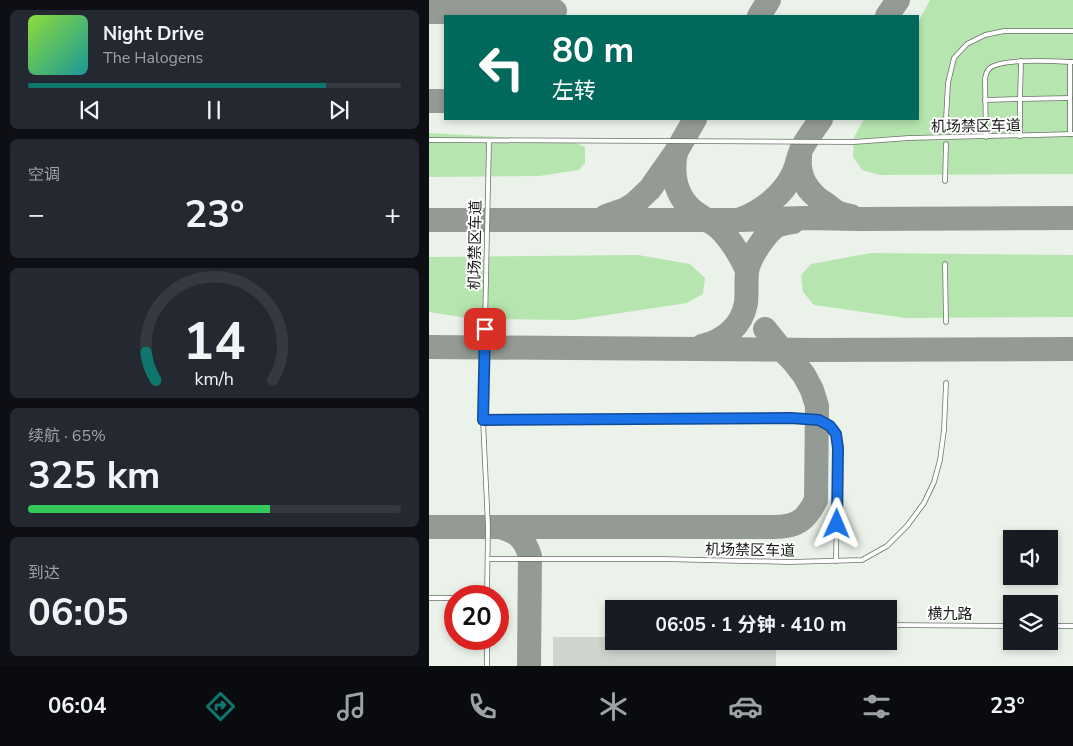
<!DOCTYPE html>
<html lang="zh">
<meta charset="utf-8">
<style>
body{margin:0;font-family:"Nunito Sans","Noto Sans SC",sans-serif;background:#242831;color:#f1f3f6;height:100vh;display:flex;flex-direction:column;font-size:19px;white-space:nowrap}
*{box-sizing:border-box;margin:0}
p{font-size:16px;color:#9ea1a6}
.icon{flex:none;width:28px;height:28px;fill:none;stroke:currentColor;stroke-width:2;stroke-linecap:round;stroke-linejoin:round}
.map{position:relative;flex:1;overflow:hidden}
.panel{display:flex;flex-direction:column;gap:10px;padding:10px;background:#0d0f14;width:429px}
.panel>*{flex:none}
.hud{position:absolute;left:15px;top:15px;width:475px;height:105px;border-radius:0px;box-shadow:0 2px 8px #0003;background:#00695c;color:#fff;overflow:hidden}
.controls{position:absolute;left:574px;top:530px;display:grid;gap:10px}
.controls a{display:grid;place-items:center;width:55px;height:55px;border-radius:0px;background:#171b24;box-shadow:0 2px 8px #0003;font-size:25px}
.speed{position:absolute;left:15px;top:585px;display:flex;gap:10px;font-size:25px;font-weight:700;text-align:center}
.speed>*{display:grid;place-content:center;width:65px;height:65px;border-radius:50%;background:#171b24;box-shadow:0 2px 8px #0003;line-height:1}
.speed .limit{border:8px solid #d22;background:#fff;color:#111}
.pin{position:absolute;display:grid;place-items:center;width:42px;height:42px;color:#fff;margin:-21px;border-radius:10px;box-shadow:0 2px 8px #0006}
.me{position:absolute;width:55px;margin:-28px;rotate:1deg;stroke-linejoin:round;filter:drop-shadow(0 0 4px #0008)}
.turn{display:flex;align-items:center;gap:18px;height:105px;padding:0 25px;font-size:22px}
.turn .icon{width:65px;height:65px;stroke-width:2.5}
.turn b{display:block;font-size:35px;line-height:42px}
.big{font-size:38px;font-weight:700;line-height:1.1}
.panel .widget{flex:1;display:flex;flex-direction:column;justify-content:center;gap:8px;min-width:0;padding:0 18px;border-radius:8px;background:#242831}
.panel .dial{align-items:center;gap:0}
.dial svg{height:130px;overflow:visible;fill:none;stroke:#363941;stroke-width:7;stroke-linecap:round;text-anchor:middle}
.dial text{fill:#f1f3f6;stroke:none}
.song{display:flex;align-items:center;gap:15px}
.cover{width:60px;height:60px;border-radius:8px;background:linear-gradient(135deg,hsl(90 70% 55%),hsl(180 70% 35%))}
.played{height:5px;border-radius:2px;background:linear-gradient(90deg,#0f766e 80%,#363941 80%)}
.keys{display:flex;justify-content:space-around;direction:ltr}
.heat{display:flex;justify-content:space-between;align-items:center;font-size:28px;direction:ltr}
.charge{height:8px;border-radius:4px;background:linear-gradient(90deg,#34c759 65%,#363941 0)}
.trip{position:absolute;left:176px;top:600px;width:292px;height:50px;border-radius:0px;background:#171b24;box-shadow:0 2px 8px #0003;font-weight:700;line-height:50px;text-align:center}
.dock{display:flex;height:80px;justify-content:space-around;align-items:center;background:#090b0e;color:#9ea1a6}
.dock .icon{width:35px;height:35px}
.dock .active{color:#0f766e}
.dock b{font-size:22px;color:#f1f3f6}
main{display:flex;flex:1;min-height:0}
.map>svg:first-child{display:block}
.grass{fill:#b7e5b0}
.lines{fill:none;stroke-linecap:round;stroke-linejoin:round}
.taxiway{stroke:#949a94;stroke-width:24}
.building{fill:#ced5cd}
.service-casing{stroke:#6b726a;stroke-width:5.5}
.service{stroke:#fff;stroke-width:4}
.route-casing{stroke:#114b97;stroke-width:12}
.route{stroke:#1a73e8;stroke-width:9}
.labels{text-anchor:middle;stroke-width:4;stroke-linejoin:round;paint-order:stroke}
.street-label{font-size:15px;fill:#171a17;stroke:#fff}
</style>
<main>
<section class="panel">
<div class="widget">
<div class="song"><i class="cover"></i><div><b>Night Drive</b><p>The Halogens</p></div></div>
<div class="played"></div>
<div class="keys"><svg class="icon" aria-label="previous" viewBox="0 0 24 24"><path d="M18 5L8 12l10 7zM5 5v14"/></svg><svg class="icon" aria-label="pause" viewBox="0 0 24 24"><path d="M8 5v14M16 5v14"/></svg><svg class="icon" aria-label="next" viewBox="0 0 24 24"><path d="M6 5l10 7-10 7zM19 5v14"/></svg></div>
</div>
<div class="widget"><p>空调</p>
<div class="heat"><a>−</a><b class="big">23°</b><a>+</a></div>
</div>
<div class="widget dial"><svg viewBox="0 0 100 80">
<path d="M14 69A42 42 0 1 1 86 69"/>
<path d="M14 69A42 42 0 0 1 8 52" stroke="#0f766e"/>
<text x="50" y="56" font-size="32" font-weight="700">14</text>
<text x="50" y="72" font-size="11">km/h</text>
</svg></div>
<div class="widget"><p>续航 · 65%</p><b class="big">325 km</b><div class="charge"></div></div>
<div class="widget"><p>到达</p><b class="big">06:05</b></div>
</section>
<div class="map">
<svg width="645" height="666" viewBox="0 0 645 666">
<rect width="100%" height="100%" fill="#eaf2e9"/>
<g class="grass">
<polygon points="501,0 644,0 644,174 451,175 433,170 424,157 425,137 435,119 489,119 489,22"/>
<polygon points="0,133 141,141 156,147 156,163 150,170 110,176 0,177"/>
<polygon points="442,253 644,255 644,317 477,318 385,305 374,292 372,275 382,264"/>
<polygon points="209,255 261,264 276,278 274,294 258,303 145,320 45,319 0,312 0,257"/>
</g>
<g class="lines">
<g class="taxiway">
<polyline points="0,12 126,11"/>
<polyline points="330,16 340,0"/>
<polyline points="458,16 469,0"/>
<polyline points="0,101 16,101"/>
<path d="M247 152C243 173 246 194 262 209 271 217 282 221 291 229 303 241 311 255 318 270"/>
<path d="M371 157C369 178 379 193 397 204 400 206 403 209 406 211 411 214 417 215 422 216"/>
<polyline points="177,216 197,209 205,204 221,189 247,152 266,119"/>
<path d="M312 219C333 211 354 195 364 174 368 166 369 156 373 148 378 138 386 128 392 119"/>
<polyline points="0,220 311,220 377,218 430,219 645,218"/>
<path d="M273 346C295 341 313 326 317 303 318 293 317 282 318 272 320 258 335 236 346 227 351 224 359 223 364 222"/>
<polyline points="0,347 385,350 645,349"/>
<path d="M0 527H345C368 527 377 520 387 500L388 406 383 390 375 375 364 361 352 349 336 329"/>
<path d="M70 527C89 532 95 538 101 556L100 666"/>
</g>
</g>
<polygon class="building" points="124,637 185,637 185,641 347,641 347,666 124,666"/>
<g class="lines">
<g class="service-casing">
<g id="service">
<polyline points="556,100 591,99 592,61"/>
<polyline points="517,119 519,83 525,58 538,44 556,35 575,31 645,31"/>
<polyline points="641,134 641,62 645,62"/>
<polyline points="591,136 591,99 641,98"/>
<path d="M557 137 556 79C557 74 557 71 561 68 574 58 624 61 641 62"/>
<polyline points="0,140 425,142 480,138 645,134"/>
<polyline points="516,181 517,144"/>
<polyline points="516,264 517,322"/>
<path d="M54 420 362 418C378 420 398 416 406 432 408 437 408 443 409 448L407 561"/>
<polyline points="59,559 234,559 360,562 433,560 458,546 478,526 495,503 505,482 511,460 515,430 517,383"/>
<polyline points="58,596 59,527 54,420 60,141"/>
<polyline points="0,598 26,598"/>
<polyline points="460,625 582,626"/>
<polyline points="620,626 645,626"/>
<polyline points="58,639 58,666"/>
</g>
</g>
<use href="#service" class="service"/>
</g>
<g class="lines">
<g class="route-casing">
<polyline id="route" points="56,329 54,420 362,418 390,420 401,426 407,434 409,448 408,524"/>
</g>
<use href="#route" class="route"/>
</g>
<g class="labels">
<g class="street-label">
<text transform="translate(547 126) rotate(-1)" y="5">机场禁区车道</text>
<text transform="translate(46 245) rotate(-89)" y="5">机场禁区车道</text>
<text transform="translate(321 550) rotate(1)" y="5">机场禁区车道</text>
<text x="521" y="619">横九路</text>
</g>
</g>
</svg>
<div class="controls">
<a><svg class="icon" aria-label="sound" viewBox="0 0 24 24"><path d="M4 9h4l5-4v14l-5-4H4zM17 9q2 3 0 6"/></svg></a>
<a><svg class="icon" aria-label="layers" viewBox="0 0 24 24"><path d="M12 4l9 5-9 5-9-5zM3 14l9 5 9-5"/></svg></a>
</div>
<div class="speed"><div class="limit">20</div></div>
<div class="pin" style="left:56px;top:329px;background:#d93025"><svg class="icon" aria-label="arrive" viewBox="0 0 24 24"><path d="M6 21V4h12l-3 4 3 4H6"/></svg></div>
<svg class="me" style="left:408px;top:524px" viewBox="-20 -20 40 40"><path d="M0-17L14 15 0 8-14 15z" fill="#1a73e8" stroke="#fff" stroke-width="4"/></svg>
<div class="trip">06:05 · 1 分钟 · 410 m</div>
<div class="hud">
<div class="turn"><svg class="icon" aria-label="left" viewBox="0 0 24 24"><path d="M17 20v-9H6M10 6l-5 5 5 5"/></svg><div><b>80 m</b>左转</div></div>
</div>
</div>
</main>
<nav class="dock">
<b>06:04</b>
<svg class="icon active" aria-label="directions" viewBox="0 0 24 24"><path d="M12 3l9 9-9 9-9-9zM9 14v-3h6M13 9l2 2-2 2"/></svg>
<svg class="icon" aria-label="music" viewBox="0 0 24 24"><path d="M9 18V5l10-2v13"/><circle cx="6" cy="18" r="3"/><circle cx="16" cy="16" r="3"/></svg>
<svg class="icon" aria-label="phone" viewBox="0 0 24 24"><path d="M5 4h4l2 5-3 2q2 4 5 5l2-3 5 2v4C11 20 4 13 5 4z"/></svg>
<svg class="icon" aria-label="climate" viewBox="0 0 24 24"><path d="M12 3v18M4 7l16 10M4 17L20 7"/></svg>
<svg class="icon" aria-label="car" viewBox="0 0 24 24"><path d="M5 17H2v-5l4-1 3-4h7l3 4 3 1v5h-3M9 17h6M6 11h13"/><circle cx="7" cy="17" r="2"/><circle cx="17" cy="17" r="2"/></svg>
<svg class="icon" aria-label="filters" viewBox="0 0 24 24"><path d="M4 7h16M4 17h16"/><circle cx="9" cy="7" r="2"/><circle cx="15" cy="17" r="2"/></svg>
<b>23°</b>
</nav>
